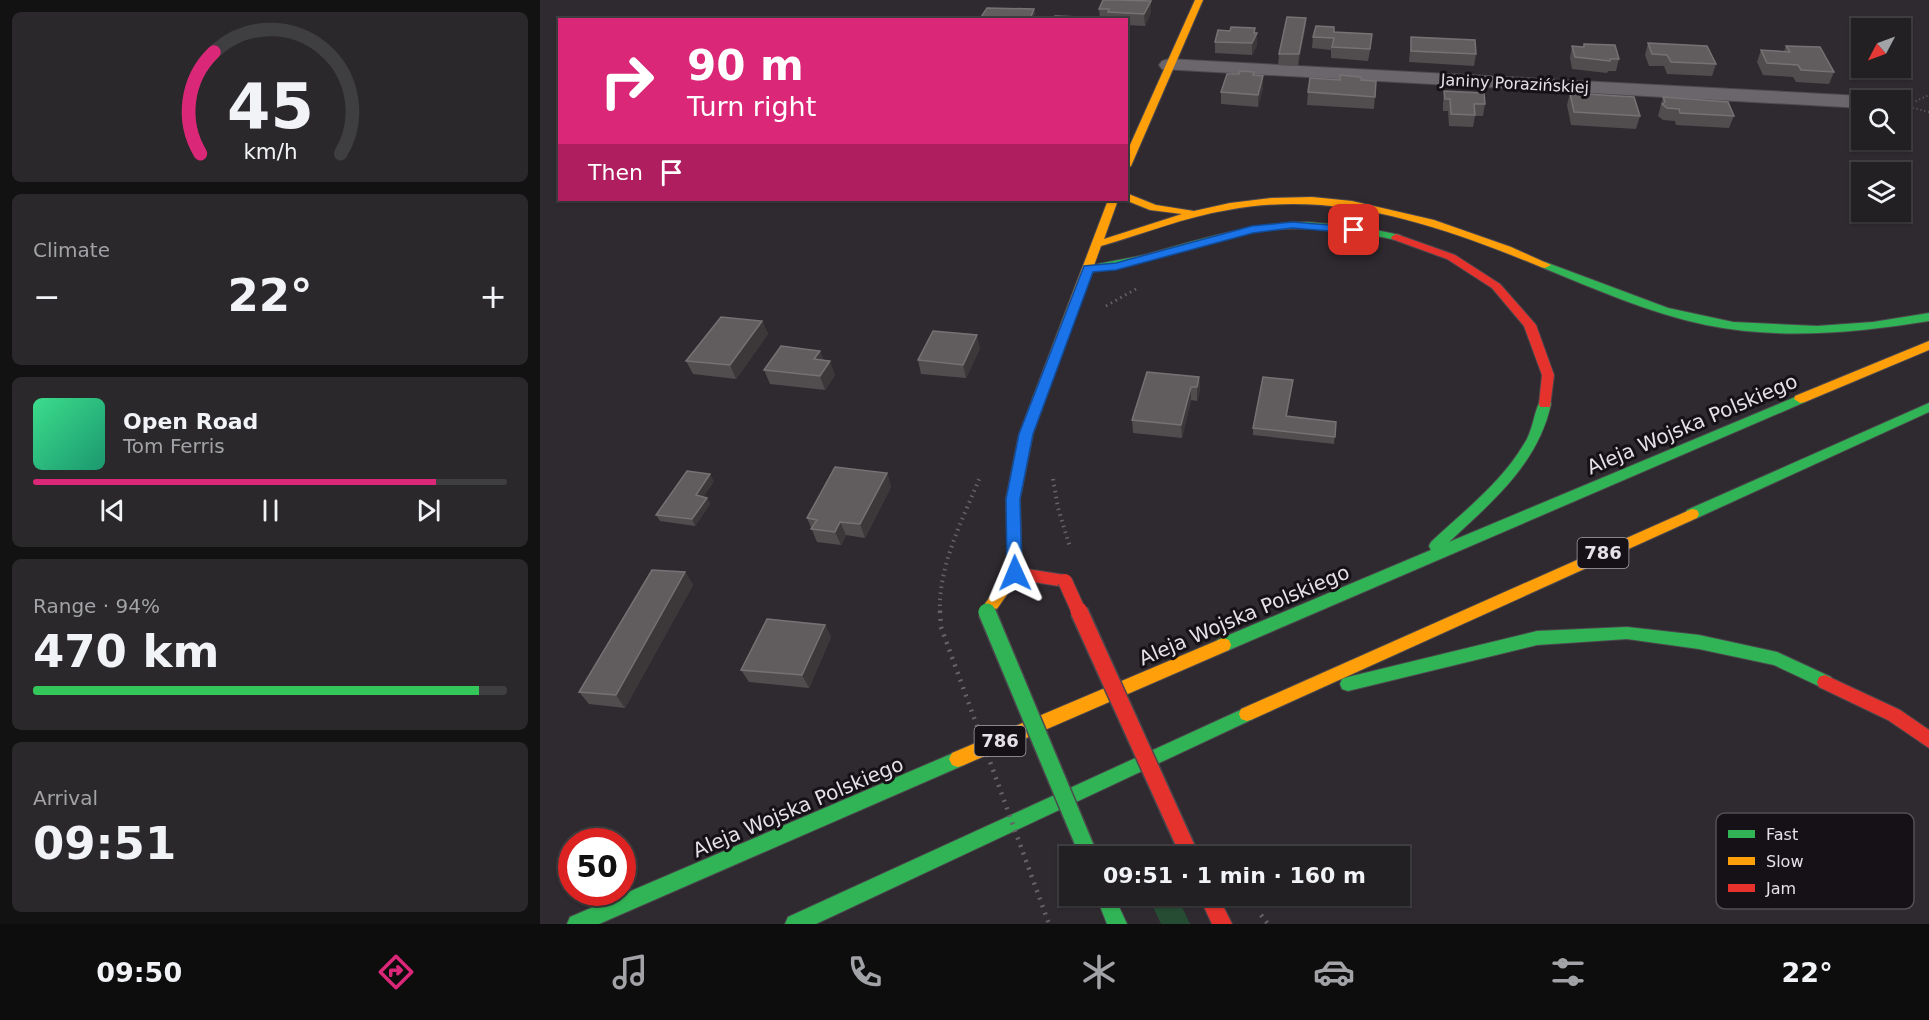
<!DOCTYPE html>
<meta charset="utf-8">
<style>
body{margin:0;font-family:"DejaVu Sans",sans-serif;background:#2a282b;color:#f1f3f6;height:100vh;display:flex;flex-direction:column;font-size:22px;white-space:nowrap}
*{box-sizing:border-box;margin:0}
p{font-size:20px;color:#a2a3a6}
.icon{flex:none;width:33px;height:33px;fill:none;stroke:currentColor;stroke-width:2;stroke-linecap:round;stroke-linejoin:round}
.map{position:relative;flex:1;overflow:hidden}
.side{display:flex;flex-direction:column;gap:12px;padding:12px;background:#131213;width:540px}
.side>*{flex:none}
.top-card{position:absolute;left:18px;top:18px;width:570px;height:183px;border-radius:0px;box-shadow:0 2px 4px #0004,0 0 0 2px #3f3e41;background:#db2777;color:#fff;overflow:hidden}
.needle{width:39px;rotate:229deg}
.fabs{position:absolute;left:1311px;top:18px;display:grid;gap:12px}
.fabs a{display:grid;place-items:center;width:60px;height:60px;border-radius:0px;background:#222023;box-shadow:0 2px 4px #0004,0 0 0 2px #3f3e41;font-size:30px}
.speed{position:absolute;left:18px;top:828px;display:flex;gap:12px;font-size:30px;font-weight:700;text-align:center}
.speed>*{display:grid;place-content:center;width:78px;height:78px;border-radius:50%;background:#222023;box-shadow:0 2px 4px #0004,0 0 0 2px #3f3e41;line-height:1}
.speed .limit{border:9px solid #d22;background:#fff;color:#111}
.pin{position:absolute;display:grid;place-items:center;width:51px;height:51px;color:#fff;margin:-26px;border-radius:12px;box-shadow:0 3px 9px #0006}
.me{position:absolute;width:66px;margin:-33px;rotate:359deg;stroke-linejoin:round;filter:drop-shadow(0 0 4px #0008)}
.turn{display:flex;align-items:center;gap:21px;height:126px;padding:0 30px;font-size:27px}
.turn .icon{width:78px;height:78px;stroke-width:2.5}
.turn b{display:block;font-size:42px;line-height:51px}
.then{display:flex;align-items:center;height:57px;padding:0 30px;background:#0003;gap:12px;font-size:22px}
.big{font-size:45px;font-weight:800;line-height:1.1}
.side .widget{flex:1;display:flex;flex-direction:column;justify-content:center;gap:9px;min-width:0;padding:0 21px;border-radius:9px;background:#2a282b}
.side .dial{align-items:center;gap:0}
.dial svg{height:156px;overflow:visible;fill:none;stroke:#3f3e41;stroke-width:7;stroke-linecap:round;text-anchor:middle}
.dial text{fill:#f1f3f6;stroke:none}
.song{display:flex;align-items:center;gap:18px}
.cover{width:72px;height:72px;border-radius:9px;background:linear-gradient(135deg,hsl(150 70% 55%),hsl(160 70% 35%))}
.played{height:6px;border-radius:3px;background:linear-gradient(90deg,#db2777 85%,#3f3e41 85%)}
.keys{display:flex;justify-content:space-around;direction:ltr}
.heat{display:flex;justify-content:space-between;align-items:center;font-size:33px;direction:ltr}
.charge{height:9px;border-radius:4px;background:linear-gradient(90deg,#34c759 94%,#3f3e41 0)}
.trip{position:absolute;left:519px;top:846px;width:351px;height:60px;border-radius:0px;background:#222023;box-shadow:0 2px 4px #0004,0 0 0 2px #3f3e41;font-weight:800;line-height:60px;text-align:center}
.dock{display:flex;height:96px;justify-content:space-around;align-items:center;background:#0e0d0e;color:#a2a3a6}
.dock .icon{width:42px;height:42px}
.dock .selected{color:#db2777}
.dock b{font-size:27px;color:#f1f3f6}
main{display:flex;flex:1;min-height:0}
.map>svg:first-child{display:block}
.green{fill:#274c34}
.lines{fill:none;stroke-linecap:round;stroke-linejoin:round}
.street-casing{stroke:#4c484e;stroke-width:2}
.fast-casing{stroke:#4c484e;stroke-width:2}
.slow-casing{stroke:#4c484e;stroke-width:2}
.jam-casing{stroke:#4c484e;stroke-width:2}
.path-far3{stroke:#656366;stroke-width:2;stroke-dasharray:1 3;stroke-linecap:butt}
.path-far2{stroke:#656366;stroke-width:3;stroke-dasharray:1.5 4;stroke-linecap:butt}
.path-far1{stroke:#656366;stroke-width:4;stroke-dasharray:1.5 4.5;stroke-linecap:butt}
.path{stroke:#656366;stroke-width:4.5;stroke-dasharray:2 6;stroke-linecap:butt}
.street{fill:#6a666b;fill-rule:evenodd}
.fast{fill:#30b455;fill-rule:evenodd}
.slow{fill:#ff9f0a;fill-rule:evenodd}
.jam{fill:#e5322d;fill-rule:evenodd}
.fast-bridge-casing{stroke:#4c484e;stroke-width:20;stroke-linecap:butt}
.jam-bridge-far1-casing{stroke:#4c484e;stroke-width:16;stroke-linecap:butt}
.jam-bridge-casing{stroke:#4c484e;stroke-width:20;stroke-linecap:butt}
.path-bridge{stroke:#656366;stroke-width:4.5;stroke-dasharray:2 6;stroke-linecap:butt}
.fast-bridge{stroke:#30b455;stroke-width:17}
.jam-bridge-far1{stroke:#e5322d;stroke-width:14}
.jam-bridge{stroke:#e5322d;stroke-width:17}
.wall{fill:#514d4e}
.shaded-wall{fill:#3c383a}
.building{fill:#615d5e;stroke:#767274;stroke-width:1.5}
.route{fill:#1a73e8;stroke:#114b97;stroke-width:1.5}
.labels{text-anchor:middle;stroke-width:6;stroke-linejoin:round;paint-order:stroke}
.far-street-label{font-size:16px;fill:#e6e1e8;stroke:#151116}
.shield{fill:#151116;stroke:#a7a3a9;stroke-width:1.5}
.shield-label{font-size:18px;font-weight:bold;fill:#e6e1e8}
.street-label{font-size:20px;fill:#e6e1e8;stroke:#151116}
.key{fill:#151116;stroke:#544f55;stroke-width:1.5}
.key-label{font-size:16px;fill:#e6e1e8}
</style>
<main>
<section class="side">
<div class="widget dial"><svg viewBox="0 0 100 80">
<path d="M14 69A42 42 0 1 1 86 69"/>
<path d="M14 69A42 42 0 0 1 21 17" stroke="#db2777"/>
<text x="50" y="56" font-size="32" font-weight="700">45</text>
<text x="50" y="72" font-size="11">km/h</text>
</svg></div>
<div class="widget"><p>Climate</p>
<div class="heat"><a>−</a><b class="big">22°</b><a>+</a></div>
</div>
<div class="widget">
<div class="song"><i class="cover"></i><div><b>Open Road</b><p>Tom Ferris</p></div></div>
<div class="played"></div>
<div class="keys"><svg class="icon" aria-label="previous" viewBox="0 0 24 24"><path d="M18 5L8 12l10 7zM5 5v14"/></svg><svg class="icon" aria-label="pause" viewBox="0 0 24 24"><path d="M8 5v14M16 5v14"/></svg><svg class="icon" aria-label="next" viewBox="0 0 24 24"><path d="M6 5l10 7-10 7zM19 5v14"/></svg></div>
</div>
<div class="widget"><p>Range · 94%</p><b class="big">470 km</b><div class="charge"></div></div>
<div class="widget"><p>Arrival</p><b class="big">09:51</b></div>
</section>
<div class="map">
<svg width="1389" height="924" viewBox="0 0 1389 924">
<rect width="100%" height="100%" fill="#2e2a2f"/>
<polygon class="green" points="608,896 637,896 650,924 621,924"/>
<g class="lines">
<g class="street-casing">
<polygon id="street" points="629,59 1322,96 1332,100 1322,100 1322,108 622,69 619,65 622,61"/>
</g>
<g class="fast-casing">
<g id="fast">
<path d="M767 222 821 227 860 235 861 237 856 240C810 230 762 224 715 232 666 240 618 259 569 269L548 272 542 269 544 267C565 262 587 259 608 254 661 239 712 223 767 222Z"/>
<path d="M1005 262 1128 308 1193 322 1277 326 1333 322 1389 313V321C1315 333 1240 340 1166 325 1109 313 1055 289 1001 267L999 265Z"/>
<path d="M1260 395 1265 396 1266 399 1265 402 689 650 683 652 677 650 675 645 677 640 891 550 889 546 891 542C923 512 961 483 984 444 993 431 993 415 1000 401H1010L1011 404C998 464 952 502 909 542Z"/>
<polygon points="1389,403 1389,412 1157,518 1147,518 1145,514 1147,510"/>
<polygon points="1087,627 1159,635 1237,652 1291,677 1293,682 1291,687 1285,689 1234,665 1159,649 1087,639 997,645 808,691 802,689 800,684 802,679 808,677 997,631"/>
<polygon points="707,707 713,709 715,714 713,719 276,924 245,924 248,917"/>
<polygon points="418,751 424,753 427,759 424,765 59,924 27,924 30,917"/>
<polygon points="556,896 574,896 587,924 567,924"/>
</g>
</g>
<g class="slow-casing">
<g id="slow">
<polygon points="655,0 663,0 591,166 586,169 586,154"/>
<path d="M586 193 616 205 654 211 690 203 731 198 772 197 812 201 894 220 971 247 1011 265 1005 268 1001 267C901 226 798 189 688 210 645 217 603 234 561 246L493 434 480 499 482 573 452 616 447 618 442 616 439 612 468 572 466 499 479 434 568 200H578L564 239 642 214 610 210 585 200Z"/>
<polygon points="1389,341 1389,350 1265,402 1260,403 1254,399 1255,396"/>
<polygon points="1152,509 1157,510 1159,514 1157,518 713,719 707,721 701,719 699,714 701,709"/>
<polygon points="683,638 689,640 691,645 689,650 424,765 418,767 412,765 409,759 412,753"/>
</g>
</g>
<g class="jam-casing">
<g id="jam">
<polygon points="856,234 915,255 960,284 996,325 1014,375 1010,407 1000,407 999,404 1002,375 984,326 952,288 907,259 852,239 851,237"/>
<polygon points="475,567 525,575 530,577 532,581 530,585 525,587 475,579 470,577 468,573 470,569"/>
<polygon points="1285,675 1360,710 1389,730 1389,748 1348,720 1279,687 1277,682 1279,677"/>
<polygon points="659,896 678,896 692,924 672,924"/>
</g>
</g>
<g class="path-far3">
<polyline points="1360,103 1372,103 1389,95"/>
<polyline points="1361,105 1389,112"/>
</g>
<polyline class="path-far2" points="566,306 596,289"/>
<g class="path-far1">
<polyline points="513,479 518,508 530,547"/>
<path d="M400 612C398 566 423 519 440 477"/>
</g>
<g class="path">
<polyline points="400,611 401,627"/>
<polyline points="721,915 728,924"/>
</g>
<use href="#street" class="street"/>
<use href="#fast" class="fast"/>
<use href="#slow" class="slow"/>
<use href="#jam" class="jam"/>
<g class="fast-bridge-casing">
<polyline id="fast-bridge" points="447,612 549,856"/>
</g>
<g class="jam-bridge-far1-casing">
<polyline id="jam-bridge-far1" points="525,581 539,612"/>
</g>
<g class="jam-bridge-casing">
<polyline id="jam-bridge" points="539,611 650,856"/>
</g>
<polyline class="path-bridge" points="401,627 509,924"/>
<use href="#fast-bridge" class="fast-bridge"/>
<use href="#jam-bridge-far1" class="jam-bridge-far1"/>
<use href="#jam-bridge" class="jam-bridge"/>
</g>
<g class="wall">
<polygon points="494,9 495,15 493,20 441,20 441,17"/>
<polygon points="559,9 611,12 605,26 586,25 586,20 560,20"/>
<polygon points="766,18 765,29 758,66 738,65 739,54"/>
<polygon points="794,32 831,46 828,61 791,58 791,50 772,48 773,37"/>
<polygon points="715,33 717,33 717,45 712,55 675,53 675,42"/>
<polygon points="871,37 936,54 934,66 869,62"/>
<polygon points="1108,43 1176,64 1172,76 1127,74 1124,66 1109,66 1105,55"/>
<polygon points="1044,44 1079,59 1076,71 1068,71 1067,73 1032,69 1030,58 1032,46 1043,47"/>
<polygon points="1246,46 1294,72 1289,84 1256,82 1253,77 1223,75 1217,62 1221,50 1244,51"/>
<polygon points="714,75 723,88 718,107 681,104 681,92"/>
<polygon points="821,80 836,81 834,109 767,105 768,92"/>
<polygon points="904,91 945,104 943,116 935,116 933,127 909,126 908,111 903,111 903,103"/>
<polygon points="1030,93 1100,116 1096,129 1031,125 1027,105"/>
<polygon points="1123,97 1194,116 1189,128 1136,125 1135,121 1123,120 1118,116"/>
<polygon points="222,321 228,334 196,379 153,374 146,361"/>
<polygon points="440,348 426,378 381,374 378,360"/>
<polygon points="280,351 284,361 295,375 285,390 230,384 224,370"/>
<polygon points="659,377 660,390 657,401 651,400 642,438 593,433 592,420"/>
<polygon points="753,380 747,416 796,422 794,444 713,435 713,428"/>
<polygon points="347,473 351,487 325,538 306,535 301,545 277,542 267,518"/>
<polygon points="174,481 163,497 167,498 170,504 155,526 120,521 116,515"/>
<polygon points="145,572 153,585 85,708 49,704 39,692"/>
<polygon points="285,625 291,637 269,688 209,682 201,670"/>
</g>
<g class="shaded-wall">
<polygon points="611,1 611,12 605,26 604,14"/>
<polygon points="494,9 495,15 493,20 490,20"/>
<polygon points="766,18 765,29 758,66 759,54"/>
<polygon points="715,28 715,37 717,33 717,45 712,55 712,43"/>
<polygon points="723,76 723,88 718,107 718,95"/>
<polygon points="222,321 228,334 196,379 190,365"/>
<polygon points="437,335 440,348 426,378 423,365"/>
<polygon points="280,351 285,364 274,359"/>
<polygon points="290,361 295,375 285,390 280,376"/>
<polygon points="659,377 660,390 657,401 657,387"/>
<polygon points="753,380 752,387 746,423 746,416"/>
<polygon points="651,387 651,400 642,438 641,425"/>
<polygon points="347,473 351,487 325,538 320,524"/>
<polygon points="170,474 174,481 160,502 156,495"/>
<polygon points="167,498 170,504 155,526 152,519"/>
<polygon points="300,522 306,535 301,545 295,532"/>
<polygon points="145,572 153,585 85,708 76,695"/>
<polygon points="285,625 291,637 269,688 262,675"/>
</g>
<g class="building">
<polygon points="563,0 579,0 611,1 604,14 568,12 569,9 559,9"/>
<polygon points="447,8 494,9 490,19 441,17"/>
<polygon points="515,16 540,17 539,20 513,20"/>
<polygon points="747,17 766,18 759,54 739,54"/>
<polygon points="776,26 794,27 794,32 832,34 830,49 792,47 794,38 773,37"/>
<polygon points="691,27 715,28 714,33 717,33 712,43 675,42 678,30 690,31"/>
<polygon points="871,37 935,40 936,54 871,51"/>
<polygon points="1108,43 1167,46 1176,64 1131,62 1127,55 1112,54"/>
<polygon points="1044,44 1075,45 1079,59 1070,59 1070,61 1035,57 1032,46 1044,47"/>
<polygon points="1246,46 1280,47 1294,72 1261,70 1258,65 1227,63 1221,50 1250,52"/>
<polygon points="700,71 714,72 713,75 723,76 718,95 681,92 687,74 699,74"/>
<polygon points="800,75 821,77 821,80 836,81 835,97 768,92 770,78 800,80"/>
<polygon points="904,91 944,93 945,104 934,104 935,115 911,114 910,99 905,99"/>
<polygon points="1030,93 1094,97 1100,116 1034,112"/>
<polygon points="1123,97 1188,102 1194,116 1140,113 1139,109 1127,108 1122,104 1125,102"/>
<polygon points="181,317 222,321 190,365 146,361"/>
<polygon points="393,331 437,335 423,365 378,360"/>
<polygon points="241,346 280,351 274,359 290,361 280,376 224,370"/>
<polygon points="607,372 659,377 657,387 651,387 641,425 592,420"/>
<polygon points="723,377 753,380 746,416 796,422 795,437 713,428"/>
<polygon points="295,467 347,473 320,524 300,522 295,532 271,529 277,520 267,518"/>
<polygon points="147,471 170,474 156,495 167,498 152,519 116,515"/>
<polygon points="112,570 145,572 76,695 39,692"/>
<polygon points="227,619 285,625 262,675 201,670"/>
</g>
<polygon class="route" points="752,222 814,227 819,230 814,233 752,228 713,233 576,270 553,272 493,434 480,499 482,573 480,577 469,577 467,573 466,499 479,434 544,266 576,263 712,226"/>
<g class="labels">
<g class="far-street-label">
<text transform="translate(975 83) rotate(3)" y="6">Janiny Porazińskiej</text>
</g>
<g class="shield">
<rect x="1037.5" y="538" width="51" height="30" rx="4.5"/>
<rect x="434.5" y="726" width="51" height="30" rx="4.5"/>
</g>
<g class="shield-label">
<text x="1063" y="559">786</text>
<text x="460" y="747">786</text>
</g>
<g class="street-label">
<text transform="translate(1152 424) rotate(-23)" y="7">Aleja Wojska Polskiego</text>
<text transform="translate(704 615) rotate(-23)" y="7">Aleja Wojska Polskiego</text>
<text transform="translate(258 807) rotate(-23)" y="7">Aleja Wojska Polskiego</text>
</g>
</g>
<rect x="1176" y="813" width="198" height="96" rx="9" class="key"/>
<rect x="1188" y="830" width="27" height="8" fill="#30b455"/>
<rect x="1188" y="857" width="27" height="8" fill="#ff9f0a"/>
<rect x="1188" y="884" width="27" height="8" fill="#e5322d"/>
<g class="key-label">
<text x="1226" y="840">Fast</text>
<text x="1226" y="867">Slow</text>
<text x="1226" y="894">Jam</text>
</g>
</svg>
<div class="fabs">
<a><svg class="needle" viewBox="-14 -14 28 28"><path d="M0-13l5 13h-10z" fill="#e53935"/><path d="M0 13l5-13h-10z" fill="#a2a3a6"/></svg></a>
<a><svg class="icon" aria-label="search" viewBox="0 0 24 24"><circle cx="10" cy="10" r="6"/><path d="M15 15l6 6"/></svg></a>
<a><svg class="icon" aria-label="layers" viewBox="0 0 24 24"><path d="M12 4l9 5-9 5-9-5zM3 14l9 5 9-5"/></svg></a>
</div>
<div class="speed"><div class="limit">50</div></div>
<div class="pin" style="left:814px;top:230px;background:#d93025"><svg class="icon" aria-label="arrive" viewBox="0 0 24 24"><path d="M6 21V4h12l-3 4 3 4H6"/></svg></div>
<svg class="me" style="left:475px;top:573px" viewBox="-20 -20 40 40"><path d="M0-17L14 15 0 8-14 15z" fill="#1a73e8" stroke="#fff" stroke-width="4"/></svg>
<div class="trip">09:51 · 1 min · 160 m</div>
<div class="top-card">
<div class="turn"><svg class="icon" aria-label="right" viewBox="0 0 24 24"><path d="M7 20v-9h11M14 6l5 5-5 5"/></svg><div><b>90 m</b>Turn right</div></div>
<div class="then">Then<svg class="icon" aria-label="arrive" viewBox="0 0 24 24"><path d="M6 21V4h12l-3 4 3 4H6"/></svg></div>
</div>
</div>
</main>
<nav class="dock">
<b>09:50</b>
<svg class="icon selected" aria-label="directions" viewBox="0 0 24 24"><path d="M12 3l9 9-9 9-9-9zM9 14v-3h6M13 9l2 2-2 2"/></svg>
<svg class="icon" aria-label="music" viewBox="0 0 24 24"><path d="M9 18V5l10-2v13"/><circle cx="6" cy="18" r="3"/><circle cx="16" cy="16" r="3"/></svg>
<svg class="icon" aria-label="phone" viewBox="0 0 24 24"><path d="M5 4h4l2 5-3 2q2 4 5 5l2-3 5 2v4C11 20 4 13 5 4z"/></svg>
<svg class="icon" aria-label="climate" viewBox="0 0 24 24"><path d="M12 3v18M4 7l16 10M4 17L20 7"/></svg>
<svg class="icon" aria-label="car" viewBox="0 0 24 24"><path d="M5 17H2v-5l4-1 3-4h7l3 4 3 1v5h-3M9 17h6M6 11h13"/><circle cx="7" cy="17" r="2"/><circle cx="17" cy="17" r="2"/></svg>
<svg class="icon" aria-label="filters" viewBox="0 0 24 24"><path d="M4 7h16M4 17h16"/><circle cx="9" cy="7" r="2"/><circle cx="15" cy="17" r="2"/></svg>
<b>22°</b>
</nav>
